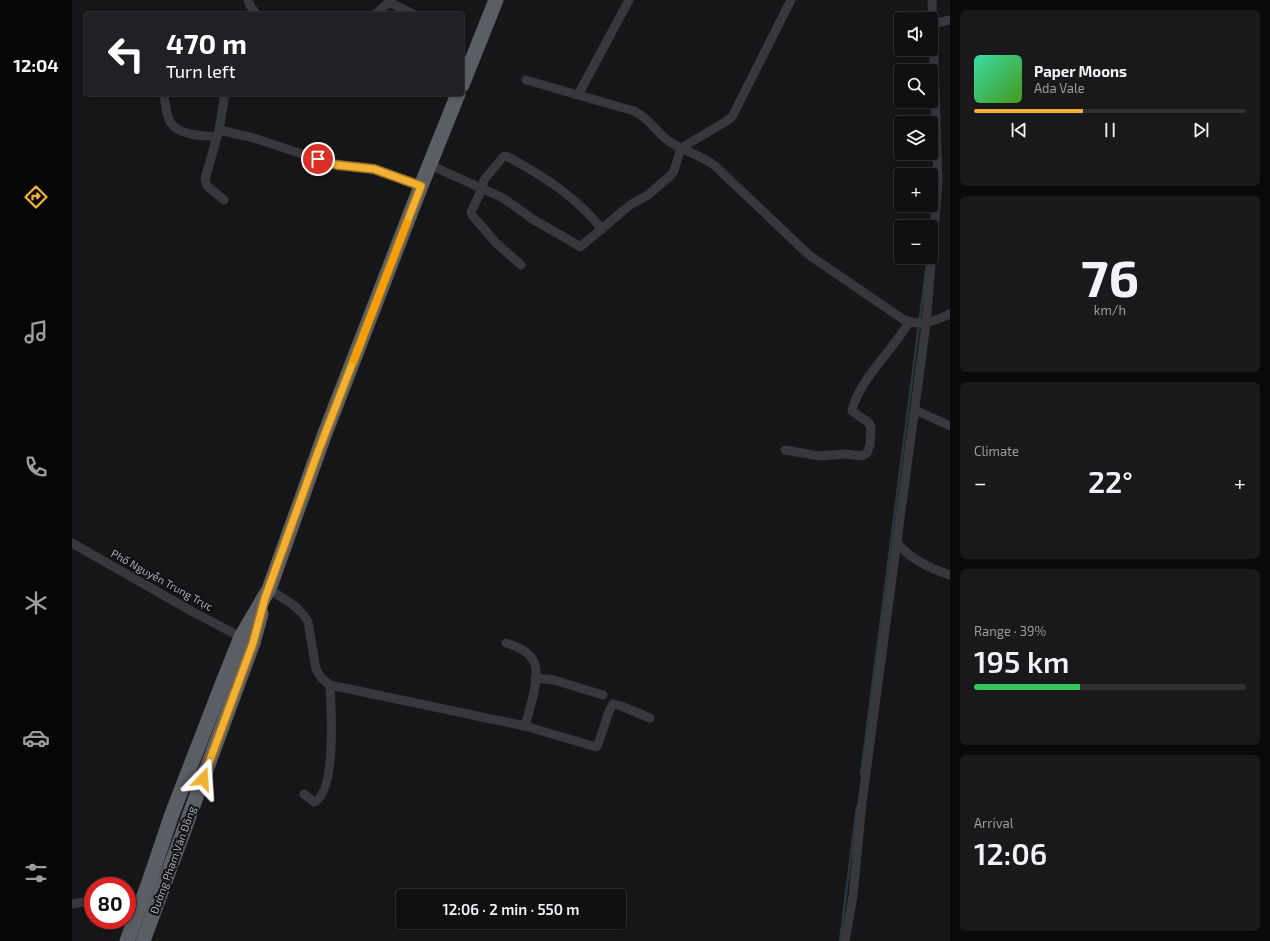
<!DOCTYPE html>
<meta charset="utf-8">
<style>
body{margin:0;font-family:"Exo 2",sans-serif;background:#19191b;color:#f1f3f6;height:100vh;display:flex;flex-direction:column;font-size:15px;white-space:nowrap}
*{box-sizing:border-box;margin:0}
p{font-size:13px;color:#9c9d9f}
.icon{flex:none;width:22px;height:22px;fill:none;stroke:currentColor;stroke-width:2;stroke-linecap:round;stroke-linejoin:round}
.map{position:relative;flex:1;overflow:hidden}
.sheet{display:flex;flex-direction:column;gap:10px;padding:10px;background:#09090a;width:320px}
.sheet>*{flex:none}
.hud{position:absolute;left:12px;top:12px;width:380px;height:84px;border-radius:4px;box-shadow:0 2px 6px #0003,0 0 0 1px #303032;background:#202124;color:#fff;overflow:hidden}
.controls{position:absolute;left:822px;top:12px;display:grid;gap:8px}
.controls a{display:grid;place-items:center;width:44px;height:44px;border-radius:4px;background:#101012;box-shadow:0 2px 6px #0003,0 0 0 1px #303032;font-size:20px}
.speed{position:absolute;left:12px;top:877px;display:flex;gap:8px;font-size:20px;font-weight:700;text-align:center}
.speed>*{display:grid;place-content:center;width:52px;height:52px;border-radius:50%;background:#101012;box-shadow:0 2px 6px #0003,0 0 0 1px #303032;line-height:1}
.speed .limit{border:6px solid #d22;background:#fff;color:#111}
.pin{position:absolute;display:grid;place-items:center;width:34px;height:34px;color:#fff;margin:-17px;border:2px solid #fff;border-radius:50%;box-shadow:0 1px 4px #0007}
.me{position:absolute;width:44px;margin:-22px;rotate:20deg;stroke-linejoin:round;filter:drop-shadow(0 0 3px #0008)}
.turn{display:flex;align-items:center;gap:14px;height:84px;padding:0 16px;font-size:18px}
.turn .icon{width:52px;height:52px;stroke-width:2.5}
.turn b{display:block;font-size:28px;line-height:34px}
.big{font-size:30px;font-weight:600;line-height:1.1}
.sheet .widget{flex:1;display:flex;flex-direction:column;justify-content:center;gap:6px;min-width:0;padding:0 14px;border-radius:6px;background:#19191b}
.sheet .dial{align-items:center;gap:0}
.dial b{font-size:52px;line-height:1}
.song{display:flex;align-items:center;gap:12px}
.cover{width:48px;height:48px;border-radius:6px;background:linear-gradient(135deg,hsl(160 70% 55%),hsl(100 70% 35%))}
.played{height:4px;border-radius:2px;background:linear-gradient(90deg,#f2b134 40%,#303032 40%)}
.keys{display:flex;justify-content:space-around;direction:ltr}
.heat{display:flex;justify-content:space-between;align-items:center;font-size:22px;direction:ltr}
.charge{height:6px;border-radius:3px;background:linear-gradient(90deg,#34c759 39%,#303032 0)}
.trip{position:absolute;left:324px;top:889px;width:230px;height:40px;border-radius:4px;background:#101012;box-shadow:0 2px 6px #0003,0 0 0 1px #303032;font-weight:600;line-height:40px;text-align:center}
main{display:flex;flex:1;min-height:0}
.dock{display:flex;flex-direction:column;width:72px;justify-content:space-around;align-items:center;background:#060607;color:#9c9d9f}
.dock .icon{width:28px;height:28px}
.dock .on{color:#f2b134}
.dock b{font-size:18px;color:#f1f3f6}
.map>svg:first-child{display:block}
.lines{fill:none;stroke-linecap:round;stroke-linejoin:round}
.stream{stroke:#2c353c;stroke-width:2.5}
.minor{stroke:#37383d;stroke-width:9}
.trunk{stroke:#5b5e65;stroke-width:15}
.route-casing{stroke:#9d7322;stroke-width:10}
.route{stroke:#f2b134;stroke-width:7}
.slow{stroke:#f59e0b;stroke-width:7}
.labels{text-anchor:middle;stroke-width:4;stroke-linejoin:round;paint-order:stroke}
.street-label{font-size:11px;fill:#a8adb8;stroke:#111113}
</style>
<main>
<nav class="dock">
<b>12:04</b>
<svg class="icon on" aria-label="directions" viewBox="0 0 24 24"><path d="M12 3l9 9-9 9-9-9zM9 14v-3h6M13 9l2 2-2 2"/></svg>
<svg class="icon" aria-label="music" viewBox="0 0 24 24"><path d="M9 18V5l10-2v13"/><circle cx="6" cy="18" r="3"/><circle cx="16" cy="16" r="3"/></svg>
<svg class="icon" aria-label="phone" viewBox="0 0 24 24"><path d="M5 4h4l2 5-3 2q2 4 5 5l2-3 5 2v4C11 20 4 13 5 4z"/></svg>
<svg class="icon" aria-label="climate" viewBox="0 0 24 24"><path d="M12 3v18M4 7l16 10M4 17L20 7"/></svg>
<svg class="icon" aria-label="car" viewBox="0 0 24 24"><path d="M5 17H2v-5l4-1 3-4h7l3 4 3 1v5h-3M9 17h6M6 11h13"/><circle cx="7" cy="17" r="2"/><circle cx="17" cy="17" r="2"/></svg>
<svg class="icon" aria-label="filters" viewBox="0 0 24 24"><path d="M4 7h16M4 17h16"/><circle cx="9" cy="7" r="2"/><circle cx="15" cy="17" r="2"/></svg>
</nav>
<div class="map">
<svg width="878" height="941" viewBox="0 0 878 941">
<rect width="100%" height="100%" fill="#161618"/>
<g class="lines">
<g class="stream">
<polyline points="789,774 855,263"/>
<polyline points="768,941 785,807"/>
</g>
<g class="minor">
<polyline points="176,0 178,5 184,14"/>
<polyline points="304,14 317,2 341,14"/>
<polyline points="861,24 878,20"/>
<path d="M454 80 562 111C579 119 584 133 598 142 612 151 628 155 642 165L737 255 832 320C850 327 861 321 878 314"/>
<path d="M92 94C93 102 94 114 98 122 107 136 130 135 145 137"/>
<polyline points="506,95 557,0"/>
<polyline points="147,130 182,138 257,163 302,169 349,186"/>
<polyline points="358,165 431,198 462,220 497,240 508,247 558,205 576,195 599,175 602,171 609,148 653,122 660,117 719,0"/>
<polyline points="152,200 135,186 133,179 147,130 153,94"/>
<path d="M449 265 424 243 400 215 399 212 410 189 412 180 431 157 434 156 438 158C473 177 505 198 530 229"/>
<polyline points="843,410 878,426"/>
<path d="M713 450 748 456 773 454 790 456 795 453 798 445 799 427 797 423 780 411C786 381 821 350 837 322"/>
<polyline points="0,543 121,612 169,637"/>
<path d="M825 543C840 560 857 568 878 575"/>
<path d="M197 589C211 599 229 607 236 622L244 669C248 677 251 680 258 685L453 726 524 747 526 744 538 709 541 704 549 706 578 718"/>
<path d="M434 643C445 646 457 651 462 662 469 676 457 711 453 726"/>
<polyline points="463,678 482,680 531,695"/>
<path d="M232 794 242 802C265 792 259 706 258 685"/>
<polyline points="0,904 17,901 21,901"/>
<polyline points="55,907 67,909"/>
<polyline points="773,941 781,896 790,803 854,324 866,182 860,0"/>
</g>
<g class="trunk">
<polyline points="390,85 424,0"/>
<polyline points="55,941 77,882 100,814 151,682 169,637 197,589 252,436 349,186 386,94"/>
<polyline points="71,941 181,643 189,614"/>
</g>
</g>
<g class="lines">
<g class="route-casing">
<polyline id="route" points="131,779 181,643 193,598 246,452 349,186 302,169 265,165 246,159"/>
</g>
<use href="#route" class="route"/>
<polyline class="slow" points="282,361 335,223"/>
</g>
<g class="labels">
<g class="street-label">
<text transform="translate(90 580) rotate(29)" y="4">Phố Nguyễn Trung Trực</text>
<text transform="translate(101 860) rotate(-70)" y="4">Đường Phạm Văn Đồng</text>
</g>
</g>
</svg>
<div class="controls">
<a><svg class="icon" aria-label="sound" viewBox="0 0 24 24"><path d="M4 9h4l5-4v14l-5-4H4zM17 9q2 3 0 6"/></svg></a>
<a><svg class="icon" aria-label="search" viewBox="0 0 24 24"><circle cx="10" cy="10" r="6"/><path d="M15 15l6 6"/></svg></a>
<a><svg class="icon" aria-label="layers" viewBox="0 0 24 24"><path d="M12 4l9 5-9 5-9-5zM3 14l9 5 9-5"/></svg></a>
<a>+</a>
<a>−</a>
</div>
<div class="speed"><div class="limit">80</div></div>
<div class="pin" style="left:246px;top:159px;background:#d93025"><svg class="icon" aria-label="arrive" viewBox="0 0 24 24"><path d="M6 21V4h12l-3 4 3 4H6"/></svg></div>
<svg class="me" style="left:131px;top:779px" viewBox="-20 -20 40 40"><path d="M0-17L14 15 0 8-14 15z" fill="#f2b134" stroke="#fff" stroke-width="4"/></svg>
<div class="trip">12:06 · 2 min · 550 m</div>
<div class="hud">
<div class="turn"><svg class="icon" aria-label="left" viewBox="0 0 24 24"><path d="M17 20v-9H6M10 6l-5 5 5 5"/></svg><div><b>470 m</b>Turn left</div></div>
</div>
</div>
<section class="sheet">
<div class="widget">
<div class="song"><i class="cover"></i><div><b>Paper Moons</b><p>Ada Vale</p></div></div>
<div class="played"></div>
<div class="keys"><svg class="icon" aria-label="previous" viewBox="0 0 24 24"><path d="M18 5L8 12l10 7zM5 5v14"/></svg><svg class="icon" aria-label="pause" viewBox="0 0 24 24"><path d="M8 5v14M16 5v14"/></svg><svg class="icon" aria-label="next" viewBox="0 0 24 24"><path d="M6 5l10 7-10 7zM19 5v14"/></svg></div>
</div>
<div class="widget dial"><b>76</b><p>km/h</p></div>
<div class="widget"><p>Climate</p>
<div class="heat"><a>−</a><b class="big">22°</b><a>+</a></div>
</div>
<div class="widget"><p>Range · 39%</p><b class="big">195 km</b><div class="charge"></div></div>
<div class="widget"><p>Arrival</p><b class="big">12:06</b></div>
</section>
</main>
